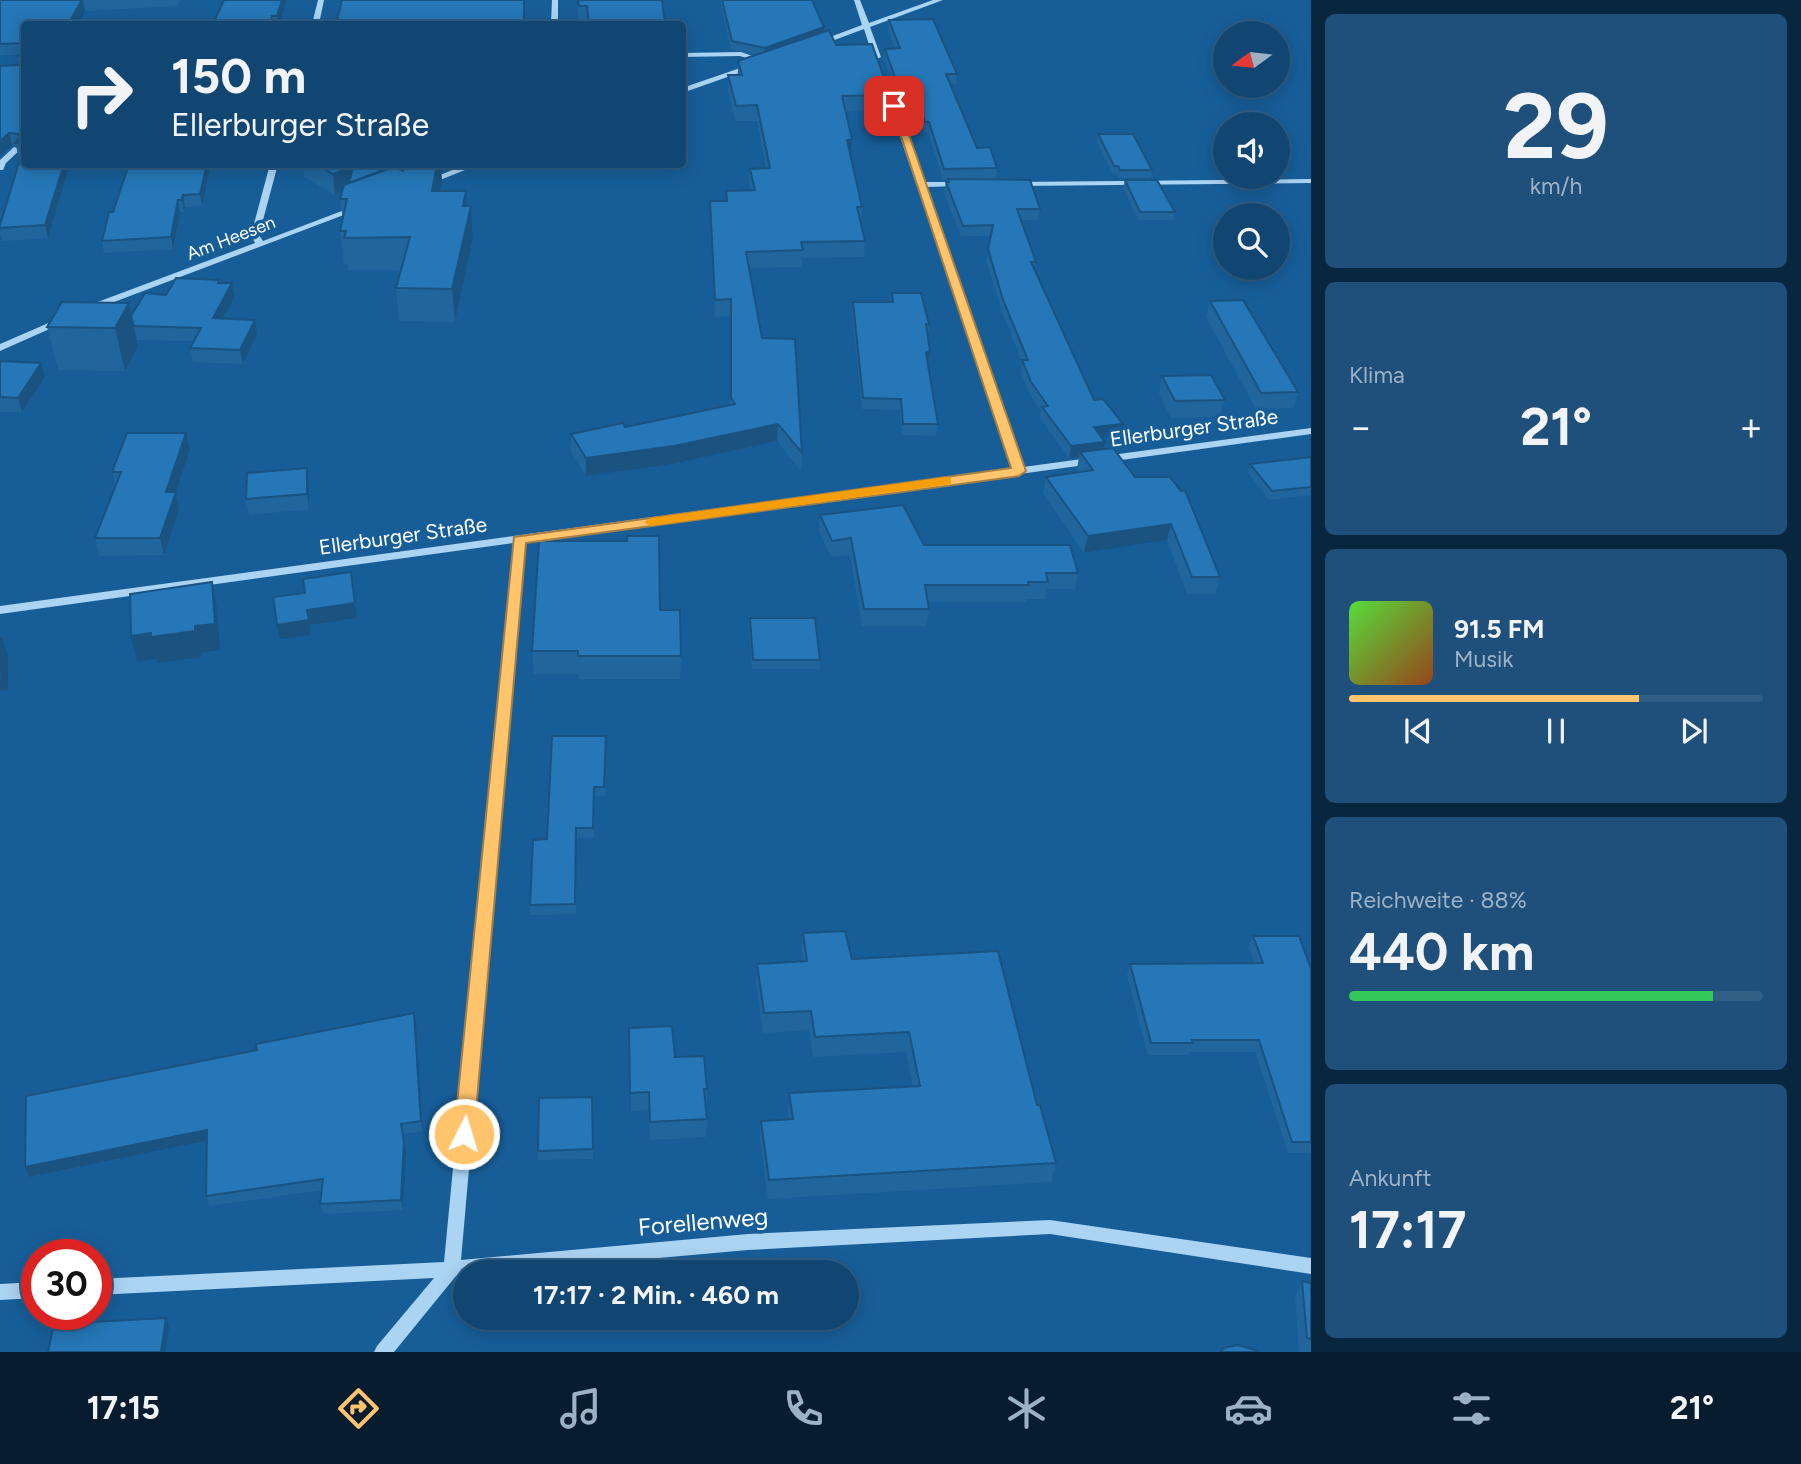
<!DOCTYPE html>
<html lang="de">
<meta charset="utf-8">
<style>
body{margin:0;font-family:Figtree,sans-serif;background:#1e507b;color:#f1f3f6;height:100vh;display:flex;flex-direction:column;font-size:26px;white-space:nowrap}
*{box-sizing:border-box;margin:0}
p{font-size:23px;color:#9cb1c4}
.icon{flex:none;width:38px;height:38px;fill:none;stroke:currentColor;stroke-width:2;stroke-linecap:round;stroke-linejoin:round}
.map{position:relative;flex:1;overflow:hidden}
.side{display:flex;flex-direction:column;gap:14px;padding:14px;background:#09263f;width:490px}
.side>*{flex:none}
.hud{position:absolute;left:21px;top:21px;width:665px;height:147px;border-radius:7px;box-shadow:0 4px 18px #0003,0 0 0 2px #305e85;background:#114673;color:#f1f3f6;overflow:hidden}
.needle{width:46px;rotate:255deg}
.buttons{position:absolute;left:1213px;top:21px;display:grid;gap:14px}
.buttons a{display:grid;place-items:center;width:77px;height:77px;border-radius:50%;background:#114673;box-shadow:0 4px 18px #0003,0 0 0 2px #305e85;font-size:35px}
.speed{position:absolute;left:21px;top:1239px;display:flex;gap:14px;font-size:35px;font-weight:700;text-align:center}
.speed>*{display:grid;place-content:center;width:91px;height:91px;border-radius:50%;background:#114673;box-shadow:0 4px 18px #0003,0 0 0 2px #305e85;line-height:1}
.speed .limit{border:10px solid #d22;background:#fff;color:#111}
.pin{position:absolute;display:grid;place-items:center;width:60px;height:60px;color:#fff;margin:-30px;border-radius:14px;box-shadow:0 4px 10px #0006}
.me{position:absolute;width:77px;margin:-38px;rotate:5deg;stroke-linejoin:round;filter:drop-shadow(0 0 5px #0008)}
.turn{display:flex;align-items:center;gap:24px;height:147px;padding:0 35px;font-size:32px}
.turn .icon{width:91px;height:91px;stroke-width:2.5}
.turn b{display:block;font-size:49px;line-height:60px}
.big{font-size:52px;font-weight:700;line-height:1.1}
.side .widget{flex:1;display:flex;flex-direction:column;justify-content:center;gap:10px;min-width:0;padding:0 24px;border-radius:10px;background:#1e507b}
.side .dial{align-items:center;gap:0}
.dial b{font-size:91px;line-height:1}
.song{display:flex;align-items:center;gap:21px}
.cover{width:84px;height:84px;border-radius:10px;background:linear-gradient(135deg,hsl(110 70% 55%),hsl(20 70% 35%))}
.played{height:7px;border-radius:4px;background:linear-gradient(90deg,#ffc46c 70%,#305e85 70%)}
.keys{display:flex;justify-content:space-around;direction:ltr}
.heat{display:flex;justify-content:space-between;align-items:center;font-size:38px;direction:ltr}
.charge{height:10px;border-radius:5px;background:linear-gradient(90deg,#34c759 88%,#305e85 0)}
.trip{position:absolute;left:453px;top:1260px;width:406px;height:70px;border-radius:35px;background:#114673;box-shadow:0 4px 18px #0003,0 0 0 2px #305e85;font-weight:700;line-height:70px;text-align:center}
.dock{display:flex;height:112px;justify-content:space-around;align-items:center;background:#071c2e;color:#9cb1c4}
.dock .icon{width:49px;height:49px}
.dock .current{color:#ffc46c}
.dock b{font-size:32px;color:#f1f3f6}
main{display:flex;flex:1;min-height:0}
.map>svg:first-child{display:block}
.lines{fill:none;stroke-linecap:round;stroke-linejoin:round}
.minor{fill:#abd3f2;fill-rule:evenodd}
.wall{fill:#20669d}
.shaded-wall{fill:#1a5380}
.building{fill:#2577b7;stroke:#1a5380;stroke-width:2}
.route{fill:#ffc46c;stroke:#a67f46;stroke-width:2}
.slow{fill:#f59e0b}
.labels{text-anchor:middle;stroke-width:7;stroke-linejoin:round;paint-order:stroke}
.far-street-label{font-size:18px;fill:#fff;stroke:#175e99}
.street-label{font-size:21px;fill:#fff;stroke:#175e99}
.near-street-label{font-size:24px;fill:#fff;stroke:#175e99}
</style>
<main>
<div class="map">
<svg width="1311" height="1352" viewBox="0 0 1311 1352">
<rect width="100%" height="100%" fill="#175e99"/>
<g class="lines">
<g class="minor">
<polygon points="318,0 324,0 319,24 312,24"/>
<polygon points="552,0 558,0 558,24 551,24"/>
<polygon points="854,0 860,0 869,23 933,0 943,0 870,27 881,57 877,59 873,57 864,29 821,45 814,43 862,25"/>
<polygon points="741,52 770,62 766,64 740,56 682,57 682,53"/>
<polygon points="749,65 756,67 682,93 682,88"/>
<polygon points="882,79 889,81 924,182 960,182 964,184 960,186 926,187 1023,467 1311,428 1311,434 524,542 461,1260 748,1234 1050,1220 1311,1258 1311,1274 1050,1234 748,1250 501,1272 466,1272 466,1275 456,1276 394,1352 374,1352 377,1346 434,1278 96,1295 96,1279 444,1262 513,543 0,614 0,606 1013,468 881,81"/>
<polygon points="14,147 21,149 6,163 3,170 0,170 0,160"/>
<polygon points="270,164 278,164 259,235 263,241 355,206 362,208 93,310 87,310 87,306 255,243 251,235"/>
<polygon points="467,164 480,164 430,184 423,182"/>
<polygon points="1311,179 1311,183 1017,186 1013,184 1017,182"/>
<polygon points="60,318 65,321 63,323 0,351 0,344"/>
<polygon points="37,1282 37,1298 0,1300 0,1284"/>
</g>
</g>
<g class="wall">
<polygon points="0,0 180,0 177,6 85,11 24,24 24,164 70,164 48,238 2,241 0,232 0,225 22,155 18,155 16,146 12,145 0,156 0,66 19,65 17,56 19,55 0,55"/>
<polygon points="224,0 287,0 279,24 213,24"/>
<polygon points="577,0 662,0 665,24 588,24 588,22 580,22 578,18"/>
<polygon points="720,0 812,0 824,27 824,32 836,45 890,95 889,110 846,111 850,155 862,207 861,223 865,241 864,257 802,258 802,267 749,268 762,338 802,453 801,471 777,441 673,464 586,476 571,452 571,434 625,427 730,405 730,316 715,317 710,217 710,201 726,201 726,191 751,190 749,184 750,169 766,168 757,121 735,121 728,90 728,75 738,75 738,61 757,55 731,50"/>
<polygon points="889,20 957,74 956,84 950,84 977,148 997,168 996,179 956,179 1040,209 1038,220 1021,220 1036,262 1035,271 1094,400 1120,435 1101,438 1105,442 1103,449 1135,477 1220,577 1215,594 1187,594 1167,540 1084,553 1043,493 1046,477 1079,472 1077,469 1079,457 1069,458 1040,418 1041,411 1029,393 1021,372 1022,362 1002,311 986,260 991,236 961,236 944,193 946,182 947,182 948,179 943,179 928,132 924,132 916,110 902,110 884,58 885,49 895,48 888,30"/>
<polygon points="1098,134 1152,170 1151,178 1119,178 1117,174 1113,174 1097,142"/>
<polygon points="211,164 202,206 185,207 184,212 180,212 173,249 104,253 102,241 113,212"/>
<polygon points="303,164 372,164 383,171 403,171 444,170 441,171 442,181 440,191 466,191 467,206 471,206 473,238 455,322 399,321 396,288 401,270 348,270 348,264 344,264 340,231 343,220 340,199 342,193 335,195 304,177"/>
<polygon points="1125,180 1175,212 1173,220 1138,220 1123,188"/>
<polygon points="219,280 220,283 232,283 235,297 223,319 255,320 257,334 243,364 193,362 190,348 194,341 137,340 138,346 125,371 58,370 47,327 129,303 131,316 166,295"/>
<polygon points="892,293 929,324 928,335 930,351 927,362 938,424 936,436 902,435 900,410 862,409 852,312 853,302 891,302"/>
<polygon points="1210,301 1298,392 1293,408 1256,409 1206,317"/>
<polygon points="0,361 45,377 22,412 0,412"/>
<polygon points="1162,376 1225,400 1220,417 1171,418 1159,393"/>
<polygon points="190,450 175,492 179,509 164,555 100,556 95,538 116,486 112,472"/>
<polygon points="1311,457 1311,495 1269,500 1248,473 1250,464"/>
<polygon points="309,483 309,509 249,515 246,499"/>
<polygon points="820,515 924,545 1078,573 1075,589 1047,589 1045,599 1026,599 1026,602 927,602 929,609 926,626 862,626 850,555 831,557 819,532"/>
<polygon points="660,610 681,656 680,679 579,679 579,674 534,674 532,651"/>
<polygon points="750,618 820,660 820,669 752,669 749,627"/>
<polygon points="606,745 605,796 595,796 594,838 576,838 576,914 530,915 530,905 547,839"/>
<polygon points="803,933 852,959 1037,1105 1056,1163 1051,1182 768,1199 760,1140 761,1121 789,1119 788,1113 789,1093 913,1087 906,1052 813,1057 809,1030 763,1033 756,983 757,964 803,961 801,952"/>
<polygon points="1253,936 1311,969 1311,1153 1288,1153 1255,1052 1190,1052 1189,1055 1148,1055 1127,976 1130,964 1255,963 1249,948"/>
<polygon points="416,1023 423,1131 403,1134 406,1151 403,1210 323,1214 320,1204 322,1190 209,1206 206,1196 207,1140 29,1177"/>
<polygon points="629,1028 707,1089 707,1107 706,1107 707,1119 706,1137 650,1140 649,1110 631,1111"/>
<polygon points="592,1097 593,1159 538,1160 538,1151"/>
<polygon points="1302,1281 1311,1283 1311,1352 1299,1352 1295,1297"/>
</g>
<g class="shaded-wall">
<polygon points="83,0 85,11 77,24 68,24"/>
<polygon points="282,0 287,0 279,24 278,24 277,16"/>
<polygon points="824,27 824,36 765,56 765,48"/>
<polygon points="9,133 12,145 0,156 0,141"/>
<polygon points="852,139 851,155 846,156 847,140"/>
<polygon points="64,164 70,164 48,238 45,225"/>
<polygon points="207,164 211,164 202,206 200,194"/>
<polygon points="422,164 445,164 444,170 441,171 442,181 435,222"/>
<polygon points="353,167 349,190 335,195 333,174"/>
<polygon points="466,191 468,217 471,206 473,238 455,322 452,289 463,206"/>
<polygon points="183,195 185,207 184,212 182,200"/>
<polygon points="178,200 180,212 173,249 171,237"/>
<polygon points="232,283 235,297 215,332 213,318"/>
<polygon points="129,303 138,346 125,371 115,328"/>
<polygon points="255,320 257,334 243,364 240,350"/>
<polygon points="930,351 928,362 925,364 926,353"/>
<polygon points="41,363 45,377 22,412 18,398"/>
<polygon points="778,424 777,441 673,464 586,476 586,458"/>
<polygon points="1123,424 1120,435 1091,439 1094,427"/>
<polygon points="186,433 190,450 170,509 166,492"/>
<polygon points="1105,442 1102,454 1080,452 1079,457 1069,458 1071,446"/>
<polygon points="307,468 309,483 309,509 307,494"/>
<polygon points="176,492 179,509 164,555 160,538"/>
<polygon points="1171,524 1167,540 1084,553 1088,536"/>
<polygon points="351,572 357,618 310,625 311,635 280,639 277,625 307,610"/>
<polygon points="212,582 217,608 220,650 201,653 201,657 157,663 156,659 137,662 131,636 195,626"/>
<polygon points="2,638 8,656 8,689 0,690"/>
<polygon points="414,1013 416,1023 423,1131 421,1121"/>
<polygon points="207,1130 210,1140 29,1177 25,1167"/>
<polygon points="404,1141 406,1151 403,1210 401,1200"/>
<polygon points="166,1318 169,1327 165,1352 161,1352"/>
</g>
<g class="building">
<polygon points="0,0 82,0 68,24 24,24 24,43 0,44"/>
<polygon points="224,0 282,0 277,16 272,16 270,24 213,24"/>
<polygon points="342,0 524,0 524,24 336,24"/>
<polygon points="578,0 662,0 665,23 589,24 587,6 579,6"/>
<polygon points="722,0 812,0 824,27 765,48 732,41"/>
<polygon points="933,19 957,74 946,74 977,148 990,147 997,168 944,169 929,122 925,122 917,100 903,100 885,49 900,48 889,20"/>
<polygon points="829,30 836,45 872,44 890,95 842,96 852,139 847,140 862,207 857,207 865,241 801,242 803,250 746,252 762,338 795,339 802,453 778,424 674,446 586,458 571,434 623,423 625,427 735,404 731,398 731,299 715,300 710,201 727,201 726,191 755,190 750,169 770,168 757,105 736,106 728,75 742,75 738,61"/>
<polygon points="24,53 24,142 15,143 21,137 19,134 9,133 0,141 0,66 21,65 23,56 17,56"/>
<polygon points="1098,134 1133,134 1152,170 1120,170 1118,166 1114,166"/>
<polygon points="24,146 24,164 64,164 45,225 0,228 0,225"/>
<polygon points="129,164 207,164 200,194 183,195 182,200 178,200 171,237 102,241 109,212 113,212"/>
<polygon points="316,164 372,164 383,170 349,183 353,167 333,174"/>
<polygon points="403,164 437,164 432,191 466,191 463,206 471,206 452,289 396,288 410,237 344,238 346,231 340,231 347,199 340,199 344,185 394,167 403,171"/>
<polygon points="948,179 1030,180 1040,209 1017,209 1036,262 1031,262 1094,400 1103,399 1123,424 1094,427 1105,442 1071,446 1042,407 1048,406 1031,382 1022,360 1028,360 1003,300 988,249 993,225 963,226 946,182 949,182"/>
<polygon points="1125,180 1157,180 1175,212 1140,212"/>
<polygon points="176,278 219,280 218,283 232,283 213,318 255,320 240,350 190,348 201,328 134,326 131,316 145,293 166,295"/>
<polygon points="892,293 921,293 929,324 926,324 930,351 926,353 938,424 903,424 901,399 863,398 853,302 893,302"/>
<polygon points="1243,300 1298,392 1261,393 1210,301"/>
<polygon points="62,302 129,303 115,328 47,327"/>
<polygon points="0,361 41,363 18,398 0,397"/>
<polygon points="1211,375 1225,400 1175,401 1162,376"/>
<polygon points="127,433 186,433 166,492 176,492 160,538 95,538 121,472 112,472"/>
<polygon points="1113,448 1135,477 1170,477 1181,491 1185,490 1220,577 1192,577 1171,524 1088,536 1046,477 1093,470 1080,452"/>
<polygon points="1311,457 1311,487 1272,491 1250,464"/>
<polygon points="307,468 307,494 246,499 247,473"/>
<polygon points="903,505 924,545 1070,545 1078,573 1046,573 1048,582 1028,582 1029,585 925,585 929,609 864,609 851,538 832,541 820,515"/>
<polygon points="627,536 659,536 660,610 680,610 681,656 578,656 578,651 532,651 539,541 627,541"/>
<polygon points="351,572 355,603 307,610 309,620 277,625 273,597 305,593 303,579"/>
<polygon points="212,582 215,624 195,626 195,631 151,637 151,633 131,636 130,594"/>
<polygon points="750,618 815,618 820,660 753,660"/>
<polygon points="2,638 2,671 0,671 0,639"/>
<polygon points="552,736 606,736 604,787 594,787 593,828 576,828 575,904 530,905 533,840 547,839"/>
<polygon points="845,931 852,959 998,951 1037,1105 1040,1105 1056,1163 769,1180 761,1121 793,1119 789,1093 920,1086 909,1032 815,1037 811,1011 764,1013 757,964 807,961 803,933"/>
<polygon points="1253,936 1299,936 1311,969 1311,1142 1292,1142 1259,1040 1192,1040 1193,1043 1151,1043 1130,964 1263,963"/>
<polygon points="414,1013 421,1121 401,1124 404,1141 401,1200 320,1204 323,1179 206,1196 207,1130 25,1167 26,1096 257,1050 256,1044"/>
<polygon points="672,1026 675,1057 704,1056 707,1089 704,1089 707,1119 650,1122 649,1092 630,1093 629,1028"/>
<polygon points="592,1097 593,1149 538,1151 539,1098"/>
<polygon points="1302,1281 1311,1283 1311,1339 1307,1338"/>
<polygon points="166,1318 161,1352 48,1352 54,1324"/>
<polygon points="1238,1345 1255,1350 1259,1352 1220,1352 1224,1348"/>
</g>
<polygon class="route" points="890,103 899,106 1026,471 1019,476 526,543 474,1134 471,1140 464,1143 457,1140 454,1134 514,537 1011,468"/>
<polygon class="slow" points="946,477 951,478 951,484 651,526 644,522 651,518"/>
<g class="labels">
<g class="far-street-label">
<text transform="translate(231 238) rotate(-21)" y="6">Am Heesen</text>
</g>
<g class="street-label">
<text transform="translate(1194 428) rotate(-8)" y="7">Ellerburger Straße</text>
<text transform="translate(403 536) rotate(-8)" y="7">Ellerburger Straße</text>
</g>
<g class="near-street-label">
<text transform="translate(703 1222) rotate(-5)" y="8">Forellenweg</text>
</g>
</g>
</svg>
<div class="buttons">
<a><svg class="needle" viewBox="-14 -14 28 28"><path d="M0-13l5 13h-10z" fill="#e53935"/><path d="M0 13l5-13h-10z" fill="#9cb1c4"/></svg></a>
<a><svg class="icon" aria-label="sound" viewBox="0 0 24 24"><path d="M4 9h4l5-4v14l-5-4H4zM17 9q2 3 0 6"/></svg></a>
<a><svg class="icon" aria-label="search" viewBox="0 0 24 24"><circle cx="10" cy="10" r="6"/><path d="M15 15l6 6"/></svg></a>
</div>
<div class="speed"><div class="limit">30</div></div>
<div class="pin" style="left:894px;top:106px;background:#d93025"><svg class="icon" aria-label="arrive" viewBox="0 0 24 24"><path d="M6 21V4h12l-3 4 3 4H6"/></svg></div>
<svg class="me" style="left:464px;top:1134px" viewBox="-20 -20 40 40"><circle r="17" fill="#ffc46c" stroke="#fff" stroke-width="3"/><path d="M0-11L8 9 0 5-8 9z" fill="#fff"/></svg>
<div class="trip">17:17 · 2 Min. · 460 m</div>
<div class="hud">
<div class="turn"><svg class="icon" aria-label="right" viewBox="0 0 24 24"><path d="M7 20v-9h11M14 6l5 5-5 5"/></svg><div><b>150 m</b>Ellerburger Straße</div></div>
</div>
</div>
<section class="side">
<div class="widget dial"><b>29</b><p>km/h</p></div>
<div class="widget"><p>Klima</p>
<div class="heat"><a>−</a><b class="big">21°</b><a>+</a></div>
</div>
<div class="widget">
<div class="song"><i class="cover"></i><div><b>91.5 FM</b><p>Musik</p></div></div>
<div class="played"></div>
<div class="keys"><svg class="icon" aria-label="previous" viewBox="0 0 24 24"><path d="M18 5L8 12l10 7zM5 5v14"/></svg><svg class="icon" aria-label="pause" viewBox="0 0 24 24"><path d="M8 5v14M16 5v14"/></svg><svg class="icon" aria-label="next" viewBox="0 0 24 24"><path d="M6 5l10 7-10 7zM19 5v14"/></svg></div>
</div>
<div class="widget"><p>Reichweite · 88%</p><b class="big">440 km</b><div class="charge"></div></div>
<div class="widget"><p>Ankunft</p><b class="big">17:17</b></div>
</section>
</main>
<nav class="dock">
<b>17:15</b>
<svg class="icon current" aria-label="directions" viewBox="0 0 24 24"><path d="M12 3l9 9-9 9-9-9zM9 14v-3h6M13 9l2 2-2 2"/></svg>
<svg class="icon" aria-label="music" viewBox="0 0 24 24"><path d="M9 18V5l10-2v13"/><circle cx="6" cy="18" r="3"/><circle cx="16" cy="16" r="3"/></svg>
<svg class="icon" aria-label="phone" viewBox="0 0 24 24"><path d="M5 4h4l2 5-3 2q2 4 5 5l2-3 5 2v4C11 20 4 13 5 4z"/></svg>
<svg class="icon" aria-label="climate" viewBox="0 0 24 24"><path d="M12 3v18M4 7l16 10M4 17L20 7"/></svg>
<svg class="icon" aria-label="car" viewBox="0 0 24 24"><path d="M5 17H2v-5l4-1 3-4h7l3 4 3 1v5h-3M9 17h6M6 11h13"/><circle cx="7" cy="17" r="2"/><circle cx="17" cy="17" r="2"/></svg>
<svg class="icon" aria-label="filters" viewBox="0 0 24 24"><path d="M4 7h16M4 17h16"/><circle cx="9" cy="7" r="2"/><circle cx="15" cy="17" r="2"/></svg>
<b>21°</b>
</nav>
